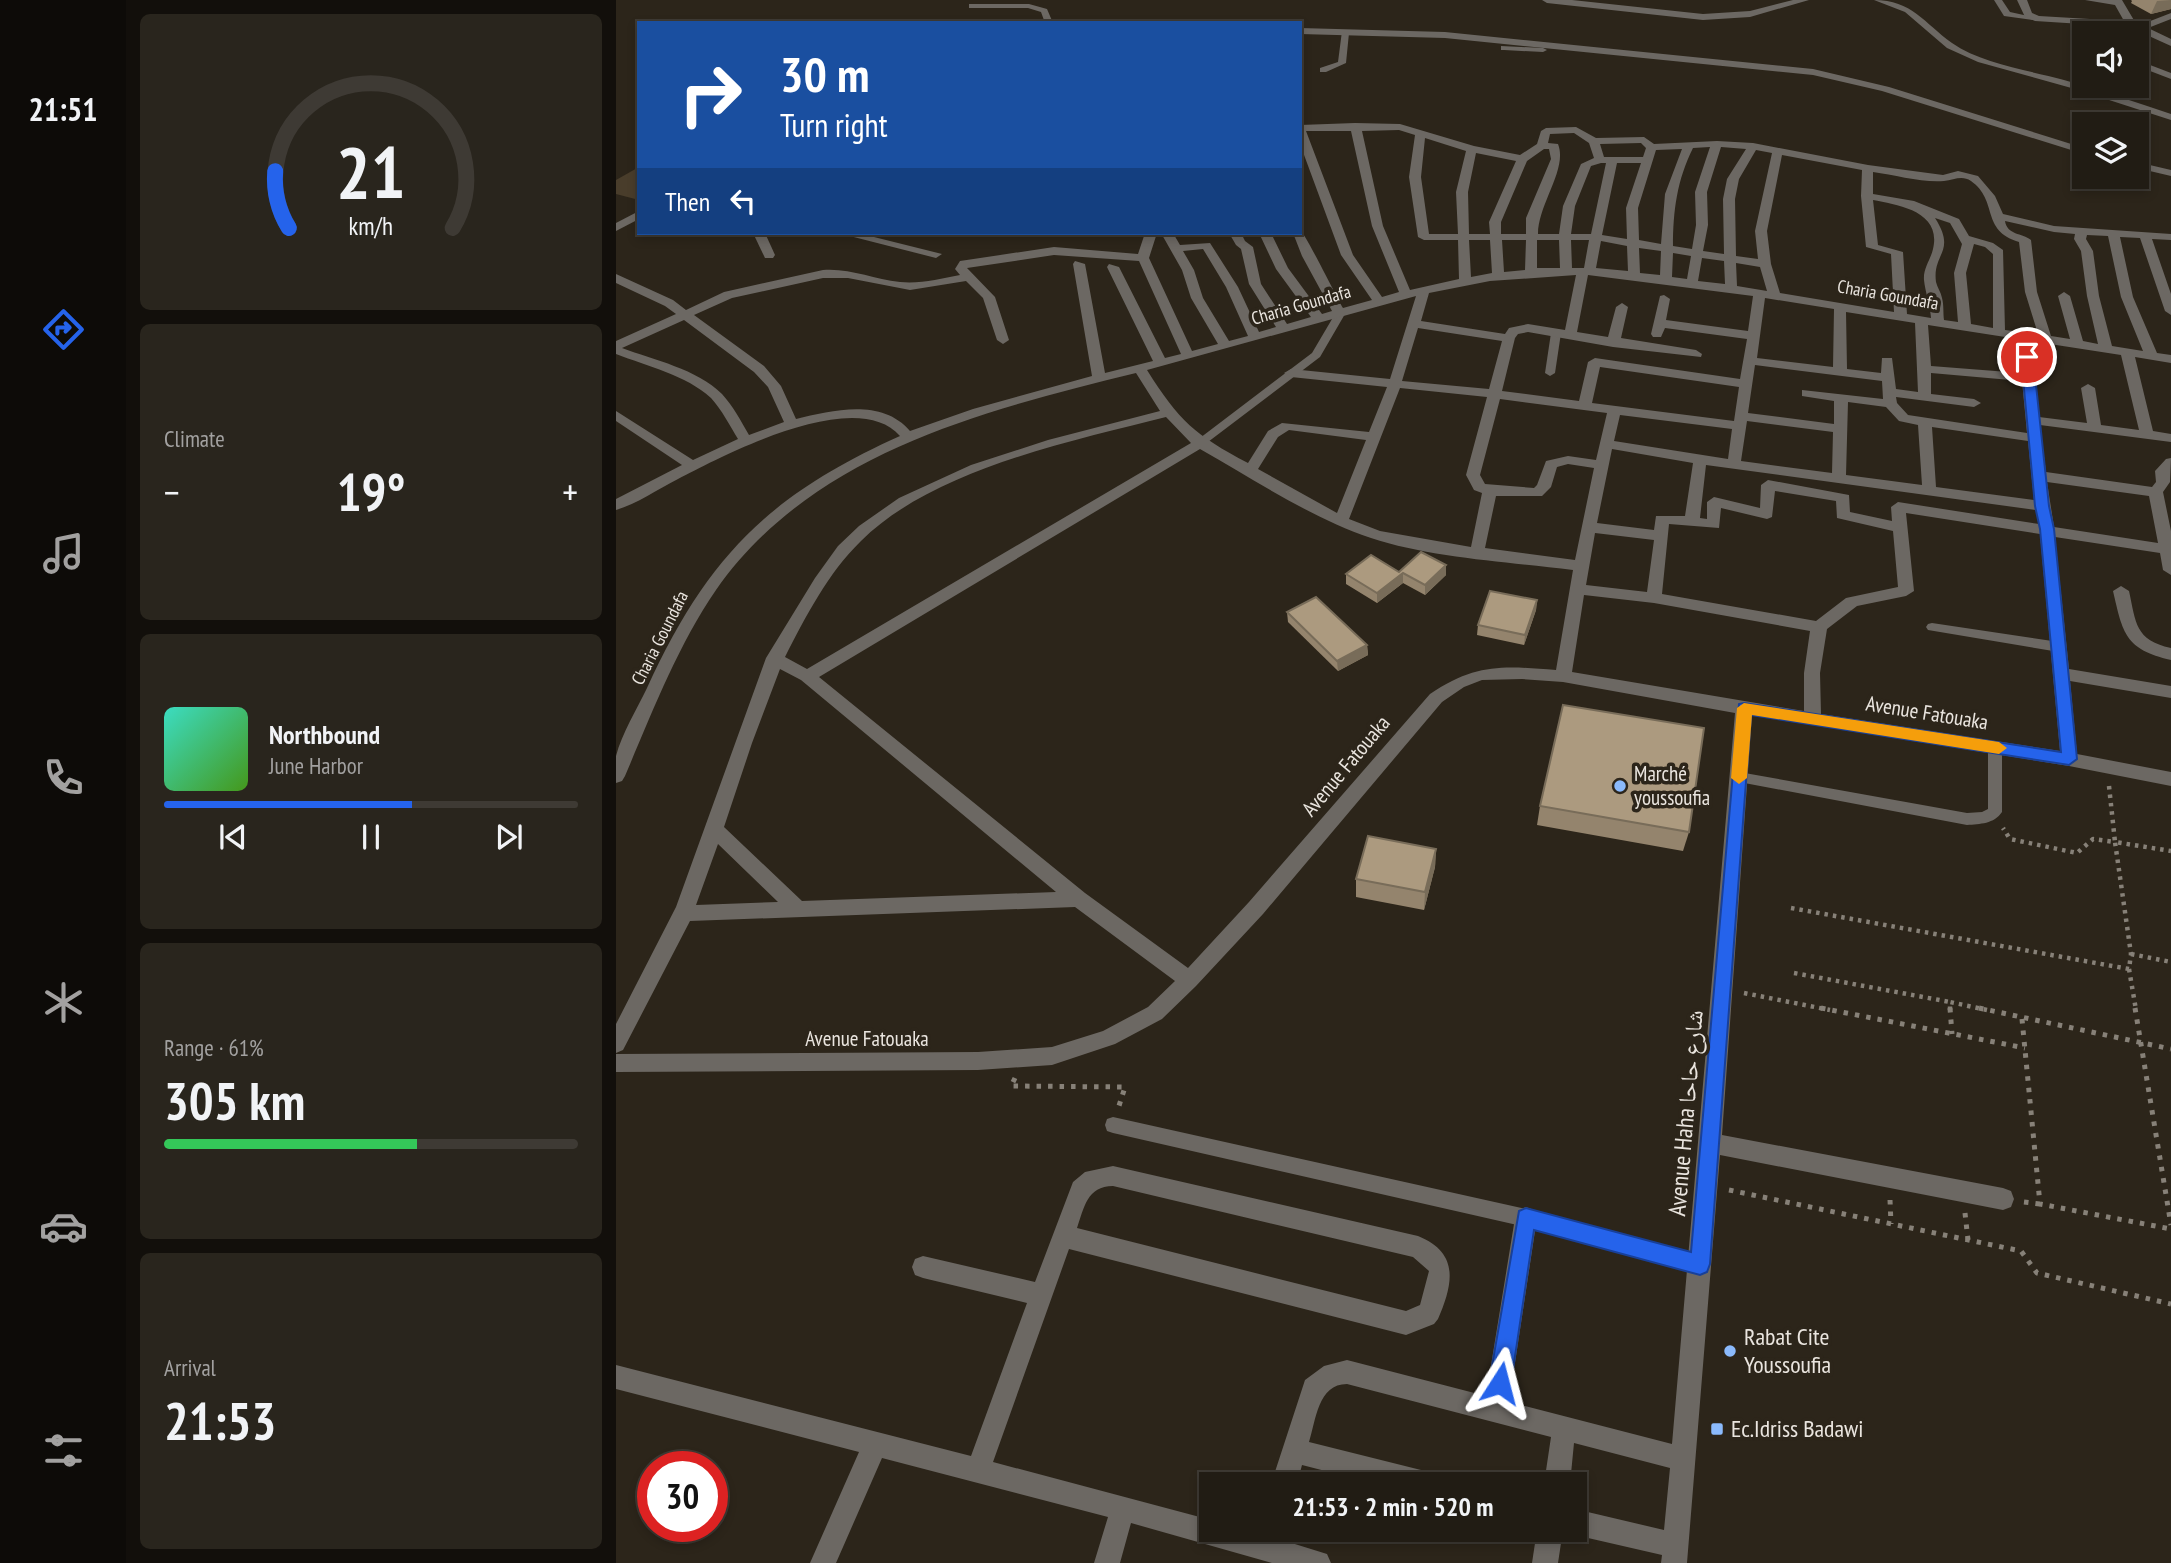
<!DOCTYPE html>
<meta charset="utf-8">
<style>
body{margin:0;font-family:"PT Sans Narrow","Noto Naskh Arabic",sans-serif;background:#29251d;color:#f1f3f6;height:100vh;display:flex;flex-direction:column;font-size:26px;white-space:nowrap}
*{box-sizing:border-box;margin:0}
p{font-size:23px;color:#a2a1a0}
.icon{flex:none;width:38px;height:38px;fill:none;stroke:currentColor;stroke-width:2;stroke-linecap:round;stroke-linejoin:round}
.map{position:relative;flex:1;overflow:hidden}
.details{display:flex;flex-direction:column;gap:14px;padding:14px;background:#120f0b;width:490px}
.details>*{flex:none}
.hud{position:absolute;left:21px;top:21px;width:665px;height:214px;border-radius:0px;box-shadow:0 4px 10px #0003,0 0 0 2px #3e3a34;background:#1a4fa0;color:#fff;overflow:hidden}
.fabs{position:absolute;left:1456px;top:21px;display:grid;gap:14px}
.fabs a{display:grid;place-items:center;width:77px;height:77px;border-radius:0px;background:#211c14;box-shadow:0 4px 10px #0003,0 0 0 2px #3e3a34;font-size:35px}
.speed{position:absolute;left:21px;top:1451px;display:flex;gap:14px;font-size:35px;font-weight:700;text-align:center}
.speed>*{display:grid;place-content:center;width:91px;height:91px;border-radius:50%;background:#211c14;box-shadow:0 4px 10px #0003,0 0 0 2px #3e3a34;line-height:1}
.speed .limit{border:10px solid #d22;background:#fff;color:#111}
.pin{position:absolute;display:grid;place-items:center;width:60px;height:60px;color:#fff;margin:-30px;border:4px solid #fff;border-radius:50%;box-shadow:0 2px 7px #0007}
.me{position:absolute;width:77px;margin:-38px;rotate:9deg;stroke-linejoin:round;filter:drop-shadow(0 0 5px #0008)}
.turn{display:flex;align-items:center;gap:24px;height:147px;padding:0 28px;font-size:32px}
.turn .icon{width:91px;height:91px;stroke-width:2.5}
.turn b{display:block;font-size:49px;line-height:60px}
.then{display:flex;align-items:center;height:66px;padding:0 28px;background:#0003;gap:14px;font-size:26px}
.big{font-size:52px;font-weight:800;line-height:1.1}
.details .tile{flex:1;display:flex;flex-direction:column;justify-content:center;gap:10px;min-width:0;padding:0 24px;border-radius:10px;background:#29251d}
.details .dial{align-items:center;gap:0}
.dial svg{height:182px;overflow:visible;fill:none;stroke:#3e3a34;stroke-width:7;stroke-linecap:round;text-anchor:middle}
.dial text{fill:#f1f3f6;stroke:none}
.song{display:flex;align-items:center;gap:21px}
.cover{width:84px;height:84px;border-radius:10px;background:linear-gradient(135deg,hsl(170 70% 55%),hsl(100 70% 35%))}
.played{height:7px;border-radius:4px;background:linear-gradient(90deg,#2563eb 60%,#3e3a34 60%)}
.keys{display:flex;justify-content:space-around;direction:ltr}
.heat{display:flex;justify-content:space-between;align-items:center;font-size:38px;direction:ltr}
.charge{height:10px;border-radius:5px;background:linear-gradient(90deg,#34c759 61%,#3e3a34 0)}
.trip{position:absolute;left:583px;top:1472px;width:388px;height:70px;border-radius:0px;background:#211c14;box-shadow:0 4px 10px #0003,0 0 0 2px #3e3a34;font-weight:800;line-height:70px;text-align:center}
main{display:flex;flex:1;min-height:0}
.tabs{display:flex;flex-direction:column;width:126px;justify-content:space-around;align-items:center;background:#0d0b08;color:#a2a1a0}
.tabs .icon{width:49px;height:49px}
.tabs .on{color:#2563eb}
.tabs b{font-size:32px;color:#f1f3f6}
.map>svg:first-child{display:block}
.green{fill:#493d2b}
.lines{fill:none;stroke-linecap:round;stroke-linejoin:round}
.path-far1{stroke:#878178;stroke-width:4.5;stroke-dasharray:3.5 5;stroke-linecap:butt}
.path{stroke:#878178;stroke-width:5;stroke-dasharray:4.5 7;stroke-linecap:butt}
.lane{fill:#6c6863;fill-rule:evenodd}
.street{fill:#6c6863;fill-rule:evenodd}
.wall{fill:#94846d}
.shaded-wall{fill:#786c59}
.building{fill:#ac9a7f;stroke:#786c59;stroke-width:2}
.route{fill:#2563eb;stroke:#184099;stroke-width:2}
.slow{fill:#f59e0b}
.poi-dot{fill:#8bbafc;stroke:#2c251a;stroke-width:2.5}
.labels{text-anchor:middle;stroke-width:7;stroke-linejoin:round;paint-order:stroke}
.far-street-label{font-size:18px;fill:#eae5df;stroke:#2c251a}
.street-label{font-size:21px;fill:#eae5df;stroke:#2c251a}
.poi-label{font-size:21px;fill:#eae5df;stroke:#2c251a;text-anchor:start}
.near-street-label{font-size:24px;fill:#eae5df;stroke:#2c251a}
.near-poi-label{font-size:24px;fill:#eae5df;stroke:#2c251a;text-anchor:start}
</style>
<main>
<nav class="tabs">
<b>21:51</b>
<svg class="icon on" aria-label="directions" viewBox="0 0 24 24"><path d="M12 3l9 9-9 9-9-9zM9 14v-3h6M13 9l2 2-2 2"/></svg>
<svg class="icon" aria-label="music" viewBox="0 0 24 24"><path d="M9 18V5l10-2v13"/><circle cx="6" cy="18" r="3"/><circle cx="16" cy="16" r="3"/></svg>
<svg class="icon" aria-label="phone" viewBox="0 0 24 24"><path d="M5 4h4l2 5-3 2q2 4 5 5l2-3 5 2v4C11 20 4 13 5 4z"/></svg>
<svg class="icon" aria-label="climate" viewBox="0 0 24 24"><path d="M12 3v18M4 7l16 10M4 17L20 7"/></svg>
<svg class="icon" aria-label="car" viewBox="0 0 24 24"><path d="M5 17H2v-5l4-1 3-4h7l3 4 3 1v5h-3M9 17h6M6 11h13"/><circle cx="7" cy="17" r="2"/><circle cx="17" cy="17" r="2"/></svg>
<svg class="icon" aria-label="filters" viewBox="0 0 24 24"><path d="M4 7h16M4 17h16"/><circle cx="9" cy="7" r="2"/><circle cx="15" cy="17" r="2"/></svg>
</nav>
<section class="details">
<div class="tile dial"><svg viewBox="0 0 100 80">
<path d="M14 69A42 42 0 1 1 86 69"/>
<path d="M14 69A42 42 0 0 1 8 44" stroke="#2563eb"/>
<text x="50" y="56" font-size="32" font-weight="700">21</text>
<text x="50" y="72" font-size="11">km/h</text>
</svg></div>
<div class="tile"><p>Climate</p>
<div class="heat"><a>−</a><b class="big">19°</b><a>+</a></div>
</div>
<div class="tile">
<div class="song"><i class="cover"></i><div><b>Northbound</b><p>June Harbor</p></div></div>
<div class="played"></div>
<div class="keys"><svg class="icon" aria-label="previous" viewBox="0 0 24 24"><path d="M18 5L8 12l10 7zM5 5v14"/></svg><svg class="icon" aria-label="pause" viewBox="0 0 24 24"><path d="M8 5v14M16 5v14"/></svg><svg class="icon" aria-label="next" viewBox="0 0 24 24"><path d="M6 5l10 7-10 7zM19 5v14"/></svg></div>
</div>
<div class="tile"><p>Range · 61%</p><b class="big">305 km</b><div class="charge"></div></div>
<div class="tile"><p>Arrival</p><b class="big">21:53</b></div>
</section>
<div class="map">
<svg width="1555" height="1563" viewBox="0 0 1555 1563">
<rect width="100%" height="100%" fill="#2c251a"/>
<polygon class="green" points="23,167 23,200 0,194 0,180"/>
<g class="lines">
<g class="path-far1">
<polyline points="1493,786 1499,842 1555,851"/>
<polyline points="1175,908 1513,969 1515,954 1499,842 1477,839 1461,853 1394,839 1387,828"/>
<polyline points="1515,954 1555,962"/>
<polyline points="1513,969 1520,1010"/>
<polyline points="1178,973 1334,1002"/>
<polyline points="1128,993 1214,1010"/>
<polyline points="1334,1010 1334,1002 1371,1010"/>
</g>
<g class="path">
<polyline points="1205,1008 1409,1048"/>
<polyline points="1334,1008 1336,1034"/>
<polyline points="1363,1008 1555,1049"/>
<polyline points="1519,1008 1555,1225"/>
<polyline points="1406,1019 1424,1204 1555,1229"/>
<polyline points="399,1078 395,1086 509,1087 502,1109"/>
<polyline points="1113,1190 1405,1251 1421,1273 1555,1304"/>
<polyline points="1274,1200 1275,1224"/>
<polyline points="1408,1202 1424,1204"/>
<polyline points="1349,1213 1352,1240"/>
</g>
<g class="lane">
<polygon points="1378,0 1386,0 1394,12 1421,18 1417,20 1388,16"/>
<polygon points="356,4 413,4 431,9 437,23 429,23 425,12 412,8 353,8 353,4"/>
<polygon points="726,31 733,33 730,63 710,72 704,72 704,68 722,62"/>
<polygon points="885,46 927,48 931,50 927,52 888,50 885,50"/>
<polygon points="724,311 729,314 704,357 588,445 580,445 580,441 696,353 719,314"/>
<polygon points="940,330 945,333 939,373 934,376 929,373 935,333"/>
<polygon points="1316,623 1443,642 1449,647 1443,652 1312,630 1310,627 1312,624"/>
<path d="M1379 742 1386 747V812C1378 824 1364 824 1351 825L1123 782 1118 781 1116 777 1118 773 1123 772 1351 813 1366 812 1372 809V747Z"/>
<polygon points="497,1117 910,1209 1084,1255 1090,1258 1093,1264 1090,1270 1084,1273 910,1227 497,1133 491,1131 489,1125 491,1119"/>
</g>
<g class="street">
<polygon points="926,0 956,0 1087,14 1134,11 1177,0 1193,0 1134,17 1087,20 931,3"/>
<path d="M1258 0C1296 0 1308 23 1336 43 1366 64 1412 70 1448 80 1484 90 1519 102 1555 114V120L1459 89 1362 62 1331 48 1289 12Z"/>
<polygon points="1401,0 1411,0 1416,13 1423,16 1508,21 1499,5 1469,0 1506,0 1519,22 1524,25 1555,13 1555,19 1532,28 1555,39 1555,46 1513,27 1419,21 1409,17"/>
<polygon points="684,28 829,32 1197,69 1273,87 1468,148 1468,154 1266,91 1197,75 829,38 684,34"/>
<polygon points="1521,60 1555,73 1555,79 1521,66"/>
<path d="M739 123 784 124 858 146 904 155 921 144 925 131 930 128 960 127 980 138 1028 137 1038 144 1101 141 1137 143 1252 165 1327 175 1342 171 1362 176 1379 196 1387 214 1438 226 1555 234V240L1536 239 1555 294V315L1549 311 1524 238 1504 237 1517 297 1541 353 1555 355V363L1519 357 1537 431 1555 434V442L1424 425 1430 472 1536 487 1540 482 1539 471 1550 459 1555 458 1554 482 1547 492 1555 531V575L1547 570 1544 553 1439 537 1453 669 1555 686V698L1454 681 1461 754 1555 772V786L1453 766 1136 715 1106 1135 1387 1188 1395 1191 1398 1199 1395 1207 1387 1210 1104 1155 1071 1563H1045L1046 1555 959 1535 949 1530H959V1509L1048 1530 1054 1468 958 1443 954 1484H928L935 1437 731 1384C702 1384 700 1420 693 1442L809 1471 818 1475 822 1484H760L686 1465 681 1484H655L689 1380 708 1366 731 1360 870 1396 899 1218 902 1210 910 1207 918 1210 921 1218 893 1402 1056 1444 1119 713 947 682 906 679 866 680 848 687 826 702 647 914 580 986 546 1019 499 1044 436 1065 362 1070 0 1072V1054L362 1052 436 1047 487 1031 532 1007 559 981 459 907 74 921 7 1050 0 1053V1024L60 907 150 658 199 578 222 546 243 526 283 498 355 465 432 440 544 411 520 373C366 411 196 453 100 590 61 647 36 713 9 776L6 781 0 783C0 775 0 764 0 756 6 733 21 709 31 688 91 557 153 495 284 436 240 386 110 454 62 479 42 489 21 504 0 510V499L66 465 0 421V411L77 460 122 439C114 426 106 410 95 398 70 375 31 366 0 354V341L60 314 49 306 0 283V274L57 300 70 310 108 292 207 270C234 268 257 279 284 282 304 284 324 279 344 275L339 269 344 261 438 247 522 254 529 233H541L533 258 576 351 602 344 575 298 566 270 545 233H557L564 245 594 243 622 287 643 332 660 327 633 284 625 249 620 245 613 233H625L629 241 637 247 645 284 671 324 695 317 660 269 643 233H655L672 268 706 314 716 311 686 256 677 233H684V230C689 233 720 296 727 308L756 300 725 255 684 144V125ZM783 130 799 135 793 177 802 237 808 240H842L843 279 794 290 767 226 746 131ZM690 131H735L756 226 783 292 766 297 737 255ZM958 133 973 143 978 158 965 164 947 206 943 234H922C922 204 952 169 942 144L932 143 934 134ZM809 138 850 151 840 192 842 234H813L805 177ZM1025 143 1030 148 1027 157H988L984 144ZM1094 147 1079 192 1080 225 1076 249 1057 246C1057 211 1061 180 1077 148ZM1105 147 1130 149 1111 179 1107 199 1108 254 1087 251 1092 225 1091 192ZM928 149H933L935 159 910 218V234H885V222L911 161ZM1066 149 1049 194 1045 244 1023 240 1022 208 1040 150ZM1140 150 1156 153 1139 231 1142 259 1120 256 1119 199 1123 179ZM860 153 900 161 873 222 874 234H853L852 192ZM1166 155 1246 170 1245 196 1250 247 1275 254 1278 312 1164 293 1155 264 1151 231ZM985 163H990L975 234H955L959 206 975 166ZM1001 163H1025L1010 208 1011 239 986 235ZM1257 172C1279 175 1307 183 1328 181 1338 180 1346 175 1355 181 1383 201 1364 230 1403 242L1409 292 1422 334 1389 330 1387 250 1377 243 1353 236 1343 219 1298 201 1257 194ZM1257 200C1282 205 1326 211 1317 249 1315 259 1307 268 1308 280 1309 291 1314 305 1315 318L1291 314 1287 252 1262 245ZM1319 218 1334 223 1346 244 1338 273 1342 322 1328 320C1327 313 1328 305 1326 298 1325 292 1321 287 1320 282 1316 253 1341 252 1319 218ZM1389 221 1438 232 1459 234 1458 239 1465 251 1471 296 1482 344 1467 341 1454 296 1448 292 1442 296 1454 339 1435 336 1421 292 1415 240C1406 233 1391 235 1389 221ZM1471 235 1492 236 1505 297 1527 351 1496 346 1483 296 1477 251 1470 239ZM853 240H874L876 273 855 277ZM886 240H910L909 270 888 272ZM921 240H943L944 268H921ZM955 240H973L968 268H956ZM985 241 1011 246 1012 271 980 268ZM1358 244 1369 247 1377 254V328L1355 324 1350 273ZM1023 248 1045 251 1044 275 1024 273ZM587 249 610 287 632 336 613 341 587 298 578 270 567 251ZM1057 253 1075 256 1071 279 1056 277ZM438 255 523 261 565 354 549 358 503 267 493 264 491 267 537 361 489 373 469 264 459 261 457 264 476 376 357 409 294 431C266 398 217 410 180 419L165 386 148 366 78 315 116 298 207 278H232L294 290 350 281 367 298 381 340 387 344 393 340 379 297 351 268ZM1086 258 1108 261 1109 284 1082 281ZM1120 263 1144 267 1151 291 1121 286ZM960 275 949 330 912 324 893 328 889 334 805 321 813 293 874 281ZM972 275 1137 296 1132 331 1050 320 1054 299 1048 295 1044 296 1035 334 1037 337H1045L1049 328 1131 339 1124 379 979 358 972 362 963 401 886 391 899 338 902 334 912 332 997 347 1085 357 1086 354 1080 350 1005 338 1012 307 1006 303 1000 307 992 337 961 332ZM800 296 774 379 675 369 668 373 675 377 771 387 753 432 666 423 652 431 632 463C579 435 563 421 531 370ZM1149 298 1218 309 1217 367 1141 358ZM1230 312 1299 323 1302 392 1280 389 1276 358H1266L1265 373 1231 369ZM68 320 138 372 152 387 168 422 133 435C125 421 117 406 106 394 81 369 38 360 6 348ZM1312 325 1402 339 1405 373 1315 366ZM802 328 886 341 873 389 786 381ZM1415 341 1505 355 1523 430 1485 425 1479 388 1472 384 1465 388 1471 423 1423 417ZM1139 365 1266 381 1267 399 1186 390V396L1218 401V424L1132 413ZM984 367 1123 387 1118 421 976 403ZM1315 373 1406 381 1411 433 1292 415 1281 403 1280 397 1358 407 1365 403 1358 399 1315 394ZM784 388 871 397 850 475 858 490 866 493 855 547 764 531 733 519ZM884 399 991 413 980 460 952 456 930 461 921 485 918 488 869 484 864 475ZM1232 402 1270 407 1283 421 1302 425 1306 485 1230 475ZM1004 415 1116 429 1112 459 998 441ZM550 417 575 443 191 669 169 657C190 616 212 573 245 541 316 470 455 441 550 417ZM1131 421 1217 432 1216 473 1125 461ZM1316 427 1412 441 1418 500 1320 487ZM673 430 750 440 721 513 642 469 662 437ZM584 449C639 480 695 518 755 538 815 558 894 562 957 570L940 670C887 666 860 663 814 694L633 902 572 968 469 893 203 677ZM996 449 1077 463 1069 516H1040L1038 530 981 523ZM952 464 978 468 959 560 869 548 880 496H926L935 487 941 467ZM1090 465 1420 510 1423 524 1282 502 1275 507 1276 521 1234 512 1233 495 1152 480 1145 485 1144 508 1098 497 1091 502V519L1084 518ZM1431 482 1533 496 1542 543 1438 527ZM1159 491 1220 501 1221 518 1277 531 1282 587 1230 598 1200 621 1046 594 1053 524 1103 528 1105 508 1151 519 1156 517ZM1290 513 1424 534 1444 751 1205 714 1204 673 1211 629 1241 606 1290 596 1298 591ZM979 533 1038 540 1031 592 970 585ZM968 595 1038 603 1194 631 1188 673V711L956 672ZM164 669 185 680 440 892 186 901 108 827 136 743ZM102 844 162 902 80 905Z"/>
<polygon points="1521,162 1555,170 1555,176 1521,168"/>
<polygon points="23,211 23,219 0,231 0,223"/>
<polygon points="137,233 149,233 159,255 157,258 149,258"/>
<polygon points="222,233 242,233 326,254 320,258"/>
<path d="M1505 586 1513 591C1520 623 1519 640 1555 648V660C1509 649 1507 634 1497 591Z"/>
<path d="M497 1166 802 1236C844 1253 837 1284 822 1319L818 1324 790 1335 453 1249 377 1462 595 1520V1530H629L642 1533 643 1530H669L666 1540 711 1554 715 1563H656L515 1523 504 1563H478L492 1517 266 1458 220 1563H194L243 1452 0 1389V1365L355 1456 411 1303 307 1278 299 1275 296 1267 299 1259 307 1256 419 1282 457 1182 469 1172ZM497 1186 797 1257 813 1271 804 1305 790 1311 461 1228C468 1208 471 1186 497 1186Z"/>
<polygon points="921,1530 947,1530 942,1563 916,1563"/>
</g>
</g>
<g class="wall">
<polygon points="1515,0 1555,0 1555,9 1535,14 1515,3 1516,1"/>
<polygon points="783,572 830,575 809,595 787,583 761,603 730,584 730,574"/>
<polygon points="921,600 920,610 908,645 861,635 862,625"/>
<polygon points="671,612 751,645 752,655 722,671 672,622"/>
<polygon points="924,806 1073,832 1067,851 921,825"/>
<polygon points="820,849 819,867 808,910 740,897 740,879"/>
</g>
<g class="shaded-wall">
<polygon points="1555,0 1555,9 1535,14 1541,1"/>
<polygon points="830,565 830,575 809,595 809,585"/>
<polygon points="787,573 787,583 761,603 761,593"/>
<polygon points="921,600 920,610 908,645 909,635"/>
<polygon points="751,645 752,655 722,671 721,661"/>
<polygon points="820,849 819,867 808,910 809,892"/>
</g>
<g class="building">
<polygon points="805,552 830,565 809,585 787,573 761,593 730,574 755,555 783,572"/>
<polygon points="874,591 921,600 909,635 862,625"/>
<polygon points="700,597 751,645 721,661 671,612"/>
<polygon points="947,705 1088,728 1073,832 924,806"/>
<polygon points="752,836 820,849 809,892 740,879"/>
</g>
<polygon class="route" points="1411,353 1417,357 1433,506 1438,529 1461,759 1453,765 1135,715 1094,1264 1091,1272 1084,1275 918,1230 895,1383 892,1391 884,1394 876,1391 873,1383 903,1211 910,1208 1075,1252 1123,704 1128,703 1445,752 1424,529 1419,506 1405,357"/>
<polygon class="slow" points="1128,703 1383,742 1391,748 1383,754 1136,715 1131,778 1123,784 1115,778 1121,708"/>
<g class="poi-dot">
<circle cx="1004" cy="786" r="7"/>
<circle cx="1114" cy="1351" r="7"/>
<rect x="1094" y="1422" width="14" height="14" rx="3.5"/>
</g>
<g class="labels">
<g class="far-street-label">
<text transform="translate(1272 295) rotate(10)" y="6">Charia Goundafa</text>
<text transform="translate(685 305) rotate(-16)" y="6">Charia Goundafa</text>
<text transform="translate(44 638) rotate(-63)" y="6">Charia Goundafa</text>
</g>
<g class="street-label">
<text transform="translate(1311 713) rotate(9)" y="7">Avenue Fatouaka</text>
<text transform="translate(730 766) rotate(-50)" y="7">Avenue Fatouaka</text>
<text x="251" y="1046">Avenue Fatouaka</text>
</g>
<g class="poi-label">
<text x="1018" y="781">Marché<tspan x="1018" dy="24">youssoufia</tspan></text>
</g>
<g class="near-street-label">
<text transform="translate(1070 1113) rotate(-85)" y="8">Avenue Haha شارع حاحا</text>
</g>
<g class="near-poi-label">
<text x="1128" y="1345">Rabat Cite<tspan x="1128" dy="28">Youssoufia</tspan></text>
<text x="1115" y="1437">Ec.Idriss Badawi</text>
</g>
</g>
</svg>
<div class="fabs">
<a><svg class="icon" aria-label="sound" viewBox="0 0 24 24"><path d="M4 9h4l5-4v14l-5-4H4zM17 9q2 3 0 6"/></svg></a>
<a><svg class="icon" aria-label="layers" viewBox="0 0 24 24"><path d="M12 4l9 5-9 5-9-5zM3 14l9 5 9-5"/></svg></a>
</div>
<div class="speed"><div class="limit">30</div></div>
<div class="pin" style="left:1411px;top:357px;background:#d93025"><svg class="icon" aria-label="arrive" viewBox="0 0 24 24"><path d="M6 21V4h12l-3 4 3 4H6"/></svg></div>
<svg class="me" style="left:884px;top:1383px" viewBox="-20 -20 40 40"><path d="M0-17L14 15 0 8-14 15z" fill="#2563eb" stroke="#fff" stroke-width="4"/></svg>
<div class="trip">21:53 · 2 min · 520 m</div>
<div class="hud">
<div class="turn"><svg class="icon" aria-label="right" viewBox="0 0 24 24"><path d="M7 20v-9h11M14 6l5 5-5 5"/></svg><div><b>30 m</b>Turn right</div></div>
<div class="then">Then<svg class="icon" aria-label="left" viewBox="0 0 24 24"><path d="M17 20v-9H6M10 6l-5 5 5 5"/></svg></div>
</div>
</div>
</main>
